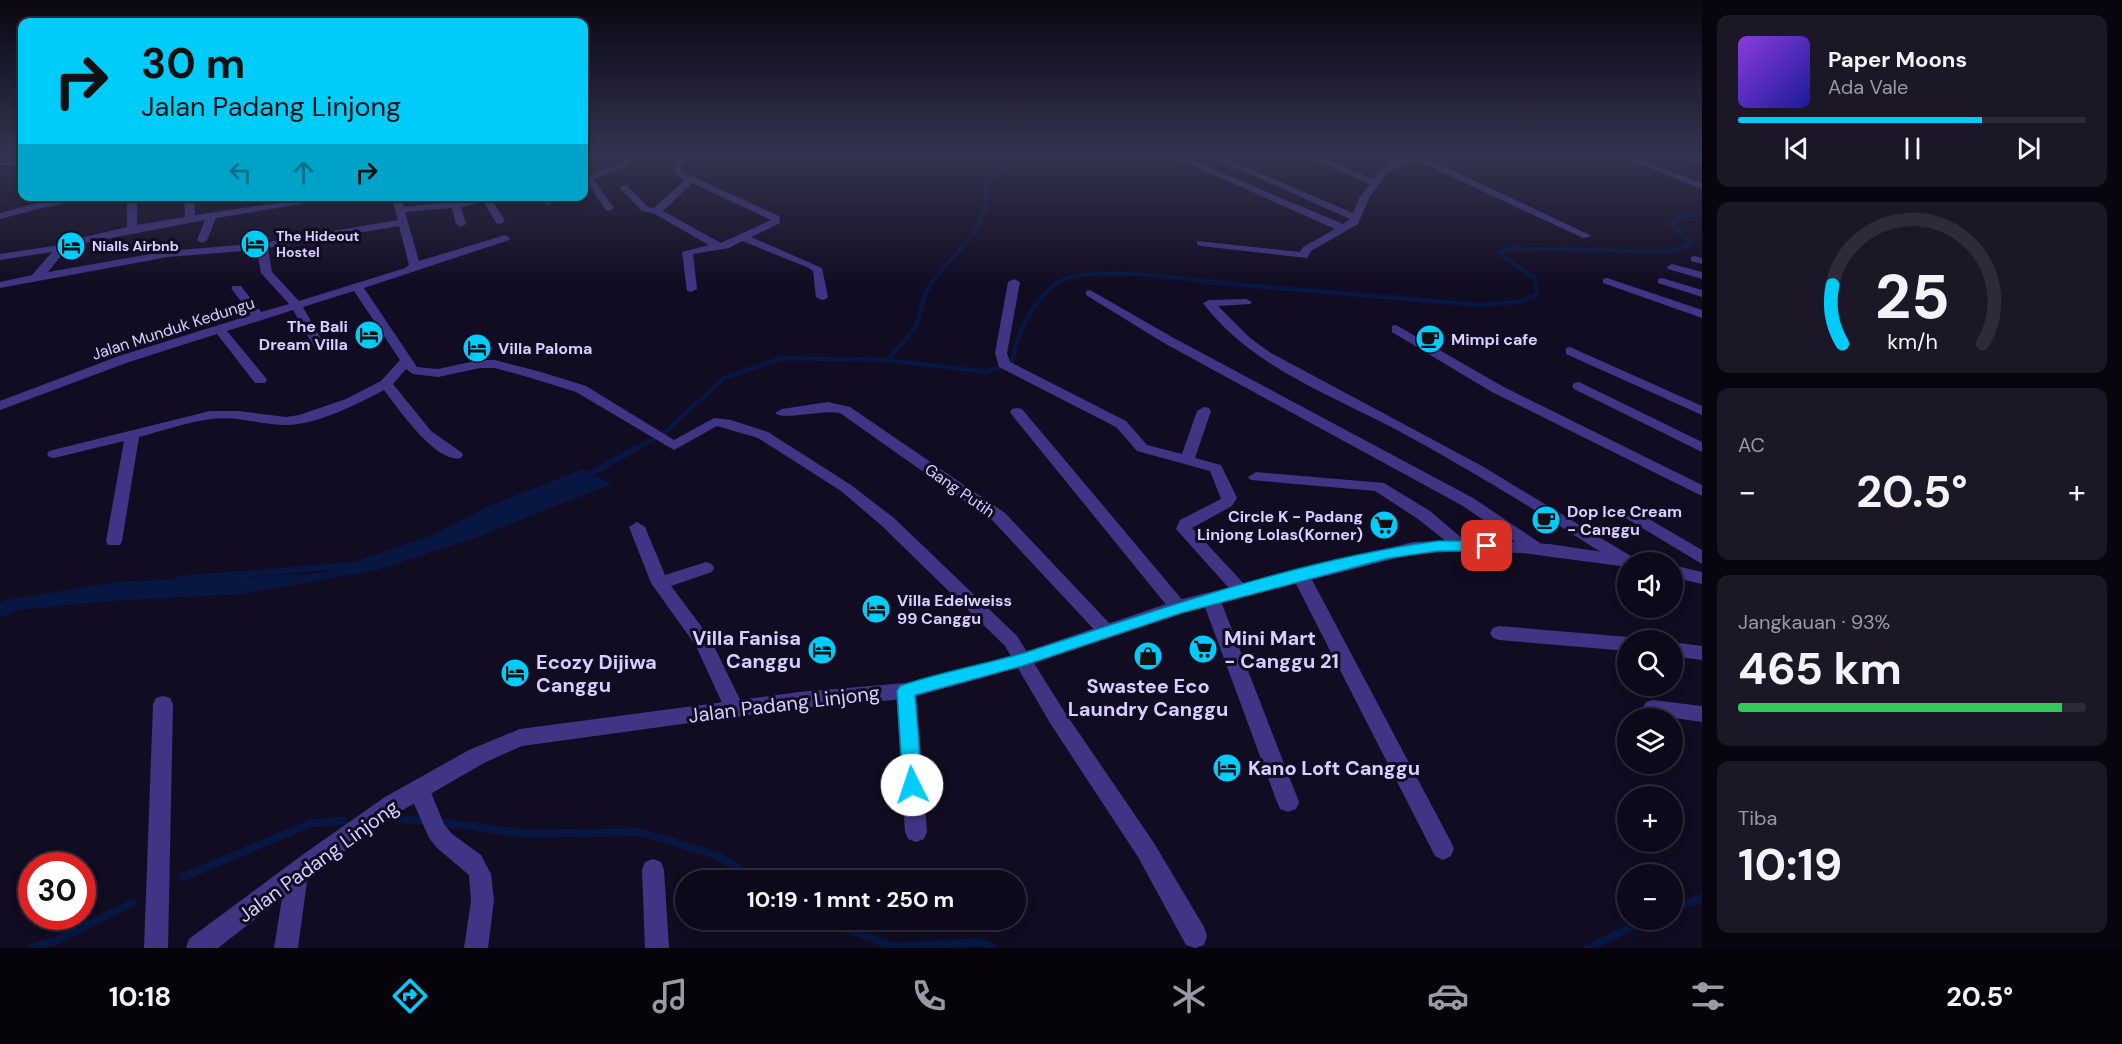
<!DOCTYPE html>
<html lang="id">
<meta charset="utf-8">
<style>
body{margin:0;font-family:"DM Sans",sans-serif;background:#1c1727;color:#f1f3f6;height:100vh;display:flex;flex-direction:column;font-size:22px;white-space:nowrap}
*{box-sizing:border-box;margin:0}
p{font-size:20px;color:#9b9aa2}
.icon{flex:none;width:33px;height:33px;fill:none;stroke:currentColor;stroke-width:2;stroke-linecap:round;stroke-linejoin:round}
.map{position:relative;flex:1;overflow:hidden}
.side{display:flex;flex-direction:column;gap:15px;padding:15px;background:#08050e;width:420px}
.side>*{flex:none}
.banner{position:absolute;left:18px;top:18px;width:570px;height:183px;border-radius:12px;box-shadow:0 3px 9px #0003,0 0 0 2px #2e2a39;background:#00ccf9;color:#111;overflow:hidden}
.controls{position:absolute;left:1617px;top:552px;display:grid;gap:12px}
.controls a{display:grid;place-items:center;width:66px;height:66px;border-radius:50%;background:#0e091a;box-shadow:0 3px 9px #0003,0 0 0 2px #2e2a39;font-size:30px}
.speed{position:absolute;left:18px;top:852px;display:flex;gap:12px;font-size:30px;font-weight:700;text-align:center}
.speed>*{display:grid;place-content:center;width:78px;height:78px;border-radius:50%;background:#0e091a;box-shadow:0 3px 9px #0003,0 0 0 2px #2e2a39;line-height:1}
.speed .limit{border:9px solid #d22;background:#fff;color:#111}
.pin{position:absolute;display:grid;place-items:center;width:51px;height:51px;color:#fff;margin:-26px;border-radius:12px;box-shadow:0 3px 9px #0006}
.me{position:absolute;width:66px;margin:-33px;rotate:356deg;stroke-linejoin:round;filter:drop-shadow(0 0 4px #0008)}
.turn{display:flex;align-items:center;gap:21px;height:126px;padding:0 24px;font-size:27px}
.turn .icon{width:78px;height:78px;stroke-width:2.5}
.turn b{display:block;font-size:42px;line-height:51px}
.lanes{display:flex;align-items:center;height:57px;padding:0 24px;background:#0003;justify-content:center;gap:30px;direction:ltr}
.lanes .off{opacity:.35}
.big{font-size:45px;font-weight:700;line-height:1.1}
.side .tile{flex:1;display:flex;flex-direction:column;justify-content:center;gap:9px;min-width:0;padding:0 21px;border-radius:12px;background:#1c1727}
.side .dial{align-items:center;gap:0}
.dial svg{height:156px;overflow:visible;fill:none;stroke:#2e2a39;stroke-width:7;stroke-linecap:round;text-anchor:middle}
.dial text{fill:#f1f3f6;stroke:none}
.song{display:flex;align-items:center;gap:18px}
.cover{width:72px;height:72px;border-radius:9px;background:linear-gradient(135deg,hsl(270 70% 55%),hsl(240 70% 35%))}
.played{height:6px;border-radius:3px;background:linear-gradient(90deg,#00ccf9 70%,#2e2a39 70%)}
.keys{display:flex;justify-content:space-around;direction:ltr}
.heat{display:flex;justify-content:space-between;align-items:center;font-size:33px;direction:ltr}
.charge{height:9px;border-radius:4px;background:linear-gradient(90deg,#34c759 93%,#2e2a39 0)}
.trip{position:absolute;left:675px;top:870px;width:351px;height:60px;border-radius:30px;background:#0e091a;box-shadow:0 3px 9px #0003,0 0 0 2px #2e2a39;font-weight:700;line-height:60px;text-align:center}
.tab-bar{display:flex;height:96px;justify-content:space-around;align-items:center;background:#06040a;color:#9b9aa2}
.tab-bar .icon{width:42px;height:42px}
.tab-bar .on{color:#00ccf9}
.tab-bar b{font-size:27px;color:#f1f3f6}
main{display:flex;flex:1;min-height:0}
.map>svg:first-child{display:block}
.water{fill:#071741}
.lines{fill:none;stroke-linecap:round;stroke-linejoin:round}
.stream-far3{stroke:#071741;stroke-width:4}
.stream-far2{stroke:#071741;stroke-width:4.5}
.stream-far1{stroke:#071741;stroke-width:6}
.stream{stroke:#071741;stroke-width:8}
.minor{fill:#3f3584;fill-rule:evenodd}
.tertiary{fill:#3f3584;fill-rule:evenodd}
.route{fill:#00ccf9;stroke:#0085a2;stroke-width:1.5}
.labels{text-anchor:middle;stroke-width:6;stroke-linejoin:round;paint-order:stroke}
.far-poi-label{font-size:14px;font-weight:bold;fill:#d8ceff;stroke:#120c22;text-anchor:start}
.poi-label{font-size:16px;font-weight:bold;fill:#d8ceff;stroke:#120c22;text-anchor:start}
.street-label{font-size:16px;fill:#d8ceff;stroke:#120c22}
.near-poi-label{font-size:20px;font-weight:bold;fill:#d8ceff;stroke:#120c22;text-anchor:start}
.near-street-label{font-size:20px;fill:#d8ceff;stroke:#120c22}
</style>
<main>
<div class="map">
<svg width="1702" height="948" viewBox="0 0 1702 948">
<rect width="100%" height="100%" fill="#120c22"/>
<polygon class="water" points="583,469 612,484 480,536 377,570 243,594 112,601 19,610 0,618 0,602 6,600 116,582 322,573 432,535 489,506"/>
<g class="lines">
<g class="stream-far3">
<path d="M931 283C952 254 994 226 985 187L1016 153"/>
<path d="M1057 283C1082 263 1190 280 1224 283"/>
<polyline points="1536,283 1535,279 1498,252 1512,248 1668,252 1691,244 1671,222 1689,215 1702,215"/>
</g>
<g class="stream-far2">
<polyline points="1207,282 1480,305 1517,302 1537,295 1535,282"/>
<polyline points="887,360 916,327 925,294 932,282"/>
<path d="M632 451 663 434 724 378 782 358 887 360 986 372 1012 363C1016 333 1034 300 1058 282"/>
</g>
<g class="stream-far1">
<polyline points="586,476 635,449"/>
<polyline points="179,579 352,565"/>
</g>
<g class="stream">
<polyline points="401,819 426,821"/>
<polyline points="439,822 527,834 640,832 716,855 759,880"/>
<polyline points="183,877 312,823 344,821"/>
<polyline points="1672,909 1702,898"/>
<polyline points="823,920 895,947 980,942 993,948"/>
<polyline points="32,948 57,940 132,903"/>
<polyline points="1588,948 1646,920"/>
</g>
<g class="minor">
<polygon points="18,153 22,153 22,162 18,165 14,162"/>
<polygon points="618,153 626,153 630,165 593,179 614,208 609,211 606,210 584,178 622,162"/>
<path d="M680 153H688L681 166 683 172 779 216 780 223 751 237 822 268 828 297 826 299 822 300 816 297 813 271 809 268 742 241 729 248 693 254 697 289 691 292 687 291 682 252 709 245 653 213 642 211 619 187 627 185 648 207 654 208 685 180 676 175 673 166ZM692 183 771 220 721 243 663 211Z"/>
<polygon points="1165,153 1175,153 1343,224 1350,219 1203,153 1213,153 1353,213 1359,198 1370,184 1298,153 1309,153 1374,179 1381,169 1391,163 1366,153 1377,153 1399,160 1432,153 1591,153 1587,156 1535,160 1428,159 1592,236 1583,238 1418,161 1401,165 1387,173 1369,198 1358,224 1311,251 1307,258 1201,246 1197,245 1197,241 1300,252 1303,247 1335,229"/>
<polygon points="1612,153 1623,153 1702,183 1702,189"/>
<polygon points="1669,153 1680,153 1702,160 1702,166"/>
<polygon points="76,196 101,196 42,208 0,219 0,213 41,202"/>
<path d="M127 196H137V225L185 217 184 196H194L195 215 325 196H351L216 218 207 240 202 243 197 240 205 220 75 245 65 251 48 272 168 251 262 243 398 220 391 196H401L404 207 499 196 492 200 505 221 500 224 496 223 484 202 461 207 466 224 461 227 456 224 452 208 405 212 419 261 505 235 510 238 509 240 364 288 417 367 438 369 480 360H495L541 372 586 386 674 440 714 418 731 420 768 432 851 485 894 518 1017 636 1064 711 1154 843 1204 927 1207 936 1204 945 1195 948 1186 945 1138 857 1050 723 1005 646 882 526 841 491 758 438 717 426 674 450 576 392 531 378 495 368H480L438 377 413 374 406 369 393 384 431 431 461 452 463 455 461 458C436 464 398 408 384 390 358 404 314 426 284 425 260 424 236 416 211 419 187 422 162 431 139 437L122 541 120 545H108L106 541 124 441 54 458 49 457 47 454 49 451 210 411H239L286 417 299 415 346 399 381 381 400 360 354 291 303 307 327 349 325 352H317L293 310 227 331 265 377 267 380 265 383H255L217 334 129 362 0 410V401L119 356 251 315 231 288 233 286H241L261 312 289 304 261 273 257 250 168 257 0 288V282L32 275 52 252 0 260V254L60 245 67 241 127 227ZM399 226 409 265 405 268 299 301 272 272 268 248Z"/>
<polygon points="541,196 550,196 554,203 546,205"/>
<polygon points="1695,256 1702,258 1702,264 1691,261 1691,257"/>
<polygon points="1672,264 1702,272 1702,279 1668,269 1667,267"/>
<polygon points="1607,278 1702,310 1702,318 1603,283 1603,279"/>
<polygon points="1662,278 1702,290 1702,297 1658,283 1658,279"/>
<polygon points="1014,279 1020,282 1007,353 1010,362 1126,421 1147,445 1182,454 1197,411 1204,407 1209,408 1211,411 1195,458 1221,465 1237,498 1232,506 1192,528 1247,587 1250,591 1247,595 1235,595 1176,529 1180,520 1221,499 1210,471 1137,451 1116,427 999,367 995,353 1008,282"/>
<polygon points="1090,290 1172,337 1473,498 1540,543 1542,547 1540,551 1528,551 1463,506 1164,343 1086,295 1086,291"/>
<path d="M1246 299 1252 302 1250 304 1218 306 1250 338 1271 353 1482 466 1634 558 1636 562H1628V568L1622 566C1552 520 1481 476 1408 436 1338 397 1252 369 1203 303L1209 300Z"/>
<polygon points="1396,325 1502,386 1702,485 1702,496 1492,392 1392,332 1392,326"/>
<polygon points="1570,347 1702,406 1702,415 1566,354 1566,348"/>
<polygon points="1579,382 1702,442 1702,452 1574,389 1572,386 1574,383"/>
<path d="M828 402 850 407 1005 513 1112 626 1115 631 1112 636 1106 638 1100 636 993 521 840 413C823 409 783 421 775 413L782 409Z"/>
<polygon points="1017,408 1022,409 1184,602 1187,607 1184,612 1178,614 1172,612 1012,415 1010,412 1012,409"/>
<polygon points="1256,472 1384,483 1430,511 1471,546 1469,550 1457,550 1418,519 1375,491 1251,480 1248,477"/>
<polygon points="1630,508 1702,550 1702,564 1624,517 1622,513 1624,509"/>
<polygon points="637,522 645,527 665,575 706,562 712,564 714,568 712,572 671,586 710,638 745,710 742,716 735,718 728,716 696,646 651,583 629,527"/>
<polygon points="1301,570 1307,572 1310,576 1451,842 1454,849 1451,856 1443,860 1435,856 1292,576 1295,572"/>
<polygon points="1211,593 1217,594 1220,599 1299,802 1296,809 1288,812 1280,809 1277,802 1202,599 1205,594"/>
<polygon points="1499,626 1628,637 1635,640 1628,640 1628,651 1499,640 1493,638 1490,633 1493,628"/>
<polygon points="1672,642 1702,646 1702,660 1672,656"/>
<polygon points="906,683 913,685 916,691 927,832 924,839 916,842 908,839 905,832 896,691 899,685"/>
<polygon points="163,696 170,698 173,704 168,948 144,948 153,704 156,698"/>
<polygon points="1653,700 1702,706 1702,722 1646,714 1643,708 1646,702"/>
<polygon points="419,781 427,783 444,824 452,834 481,855 491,874 494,901 488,948 464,948 471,901 469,875 437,848 429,838 408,790 411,783"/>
<polygon points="653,859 661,862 664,870 669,948 645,948 642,870 645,862"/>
<polygon points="297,863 305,866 308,874 298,948 274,948 286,874 289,866"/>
</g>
<g class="tertiary">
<polygon points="0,159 22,160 22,166 0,165"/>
<polygon points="1468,540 1549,544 1630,556 1636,558 1638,562 1628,562 1628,567 1522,553 1468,551 1413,554 1181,613 1022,667 906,699 799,708 522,746 484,763 401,811 321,868 218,948 186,948 189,939 305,853 385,797 469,750 520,729 799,692 906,683 1021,653 1178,600 1413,542"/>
<polygon points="1672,565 1702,572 1702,584 1672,577"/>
</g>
</g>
<linearGradient id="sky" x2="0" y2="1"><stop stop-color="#0a0713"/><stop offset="0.54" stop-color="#33344f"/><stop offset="1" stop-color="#33344f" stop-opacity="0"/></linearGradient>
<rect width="1702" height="285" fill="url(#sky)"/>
<path class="route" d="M1438 541H1487L1494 546 1487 551H1438L1389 558 1181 613 1022 666 915 695 922 785 919 791 912 794 906 791 903 785 897 691 900 686C940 672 983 665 1024 653 1159 610 1296 560 1438 541Z"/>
<defs>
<g id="hotel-disc" transform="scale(1.5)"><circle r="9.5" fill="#00ccf9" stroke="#120c22"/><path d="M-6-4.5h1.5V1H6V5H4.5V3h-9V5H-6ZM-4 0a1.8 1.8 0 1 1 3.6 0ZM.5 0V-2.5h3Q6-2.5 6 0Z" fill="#111"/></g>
<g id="cafe-disc" transform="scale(1.5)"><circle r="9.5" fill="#00ccf9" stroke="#120c22"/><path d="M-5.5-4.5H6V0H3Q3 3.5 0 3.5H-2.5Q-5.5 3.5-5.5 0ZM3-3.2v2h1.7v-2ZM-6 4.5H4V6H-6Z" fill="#111"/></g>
<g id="supermarket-disc" transform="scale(1.5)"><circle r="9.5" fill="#00ccf9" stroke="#120c22"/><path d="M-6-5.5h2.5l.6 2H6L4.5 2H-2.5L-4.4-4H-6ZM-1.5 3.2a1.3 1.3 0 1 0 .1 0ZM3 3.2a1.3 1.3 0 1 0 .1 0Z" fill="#111"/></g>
<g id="shop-disc" transform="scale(1.5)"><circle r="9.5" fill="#00ccf9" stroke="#120c22"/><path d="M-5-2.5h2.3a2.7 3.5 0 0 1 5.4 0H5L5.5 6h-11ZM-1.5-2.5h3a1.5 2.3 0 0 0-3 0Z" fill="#111"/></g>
</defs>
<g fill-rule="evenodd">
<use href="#hotel-disc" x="255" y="244"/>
<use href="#hotel-disc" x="71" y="246"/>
<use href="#hotel-disc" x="369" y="335"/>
<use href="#cafe-disc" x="1430" y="339"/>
<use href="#hotel-disc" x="477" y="348"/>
<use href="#cafe-disc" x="1546" y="520"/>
<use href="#supermarket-disc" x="1384" y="525"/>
<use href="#hotel-disc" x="876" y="609"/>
<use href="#supermarket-disc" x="1203" y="649"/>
<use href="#hotel-disc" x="822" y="650"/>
<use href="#shop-disc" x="1148" y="656"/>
<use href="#hotel-disc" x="515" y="673"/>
<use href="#hotel-disc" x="1227" y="768"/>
</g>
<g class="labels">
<g class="far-poi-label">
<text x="276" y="241">The Hideout<tspan x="276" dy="16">Hostel</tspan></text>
<text x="92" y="251">Nialls Airbnb</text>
</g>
<g class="poi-label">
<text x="348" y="332" text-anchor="end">The Bali<tspan x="348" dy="18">Dream Villa</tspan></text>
<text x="1451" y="345">Mimpi cafe</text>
<text x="498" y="354">Villa Paloma</text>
<text x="1567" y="517">Dop Ice Cream<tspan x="1567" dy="18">- Canggu</tspan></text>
<text x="1363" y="522" text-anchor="end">Circle K - Padang<tspan x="1363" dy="18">Linjong Lolas(Korner)</tspan></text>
<text x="897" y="606">Villa Edelweiss<tspan x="897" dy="18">99 Canggu</tspan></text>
</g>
<g class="street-label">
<text transform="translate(173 328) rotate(-18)" y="6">Jalan Munduk Kedungu</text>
<text transform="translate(960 490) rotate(35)" y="6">Gang Putih</text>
</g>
<g class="near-poi-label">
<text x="801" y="645" text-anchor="end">Villa Fanisa<tspan x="801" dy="23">Canggu</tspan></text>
<text x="1224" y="645">Mini Mart<tspan x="1224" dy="23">- Canggu 21</tspan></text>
<text x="536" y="669">Ecozy Dijiwa<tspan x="536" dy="23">Canggu</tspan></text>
<text x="1148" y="693" text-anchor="middle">Swastee Eco<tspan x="1148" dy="23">Laundry Canggu</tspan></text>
<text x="1248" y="775">Kano Loft Canggu</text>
</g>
<g class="near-street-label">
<text transform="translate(784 704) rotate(-7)" y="7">Jalan Padang Linjong</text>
<text transform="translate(318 861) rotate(-36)" y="7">Jalan Padang Linjong</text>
</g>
</g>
</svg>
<div class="controls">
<a><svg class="icon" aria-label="sound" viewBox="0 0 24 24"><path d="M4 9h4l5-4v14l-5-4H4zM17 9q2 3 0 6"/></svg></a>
<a><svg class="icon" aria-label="search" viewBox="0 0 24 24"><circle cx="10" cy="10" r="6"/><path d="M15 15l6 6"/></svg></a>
<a><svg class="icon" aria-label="layers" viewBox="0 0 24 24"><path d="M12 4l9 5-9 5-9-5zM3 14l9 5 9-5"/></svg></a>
<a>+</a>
<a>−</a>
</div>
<div class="speed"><div class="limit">30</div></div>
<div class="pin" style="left:1487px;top:546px;background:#d93025"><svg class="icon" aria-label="arrive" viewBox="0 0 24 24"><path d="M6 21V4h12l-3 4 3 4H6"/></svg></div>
<svg class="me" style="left:912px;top:785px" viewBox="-20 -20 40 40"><circle r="19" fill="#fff"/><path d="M0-13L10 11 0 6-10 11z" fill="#00ccf9"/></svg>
<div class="trip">10:19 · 1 mnt · 250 m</div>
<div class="banner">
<div class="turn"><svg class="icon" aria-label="right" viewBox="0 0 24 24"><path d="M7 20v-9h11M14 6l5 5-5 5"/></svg><div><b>30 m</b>Jalan Padang Linjong</div></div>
<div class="lanes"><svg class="icon off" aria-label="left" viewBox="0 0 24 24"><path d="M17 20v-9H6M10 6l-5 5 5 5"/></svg><svg class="icon off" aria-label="ahead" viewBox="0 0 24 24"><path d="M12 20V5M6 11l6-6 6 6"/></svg><svg class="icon" aria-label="right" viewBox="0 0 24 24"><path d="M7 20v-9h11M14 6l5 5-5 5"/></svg></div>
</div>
</div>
<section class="side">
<div class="tile">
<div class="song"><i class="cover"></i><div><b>Paper Moons</b><p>Ada Vale</p></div></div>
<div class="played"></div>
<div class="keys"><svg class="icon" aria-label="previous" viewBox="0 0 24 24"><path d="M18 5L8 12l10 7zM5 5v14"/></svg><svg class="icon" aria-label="pause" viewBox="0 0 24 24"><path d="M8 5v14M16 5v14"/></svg><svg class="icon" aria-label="next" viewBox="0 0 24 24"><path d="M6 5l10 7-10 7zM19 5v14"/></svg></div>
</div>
<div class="tile dial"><svg viewBox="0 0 100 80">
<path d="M14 69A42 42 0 1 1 86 69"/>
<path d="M14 69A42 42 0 0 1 9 39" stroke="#00ccf9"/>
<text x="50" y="56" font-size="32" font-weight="700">25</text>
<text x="50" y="72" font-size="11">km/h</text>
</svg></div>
<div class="tile"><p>AC</p>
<div class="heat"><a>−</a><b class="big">20.5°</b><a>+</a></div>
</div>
<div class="tile"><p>Jangkauan · 93%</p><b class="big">465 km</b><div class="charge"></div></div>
<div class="tile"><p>Tiba</p><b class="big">10:19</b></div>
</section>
</main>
<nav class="tab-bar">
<b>10:18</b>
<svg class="icon on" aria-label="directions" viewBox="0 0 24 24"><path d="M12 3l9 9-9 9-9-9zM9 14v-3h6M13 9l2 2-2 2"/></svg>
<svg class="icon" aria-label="music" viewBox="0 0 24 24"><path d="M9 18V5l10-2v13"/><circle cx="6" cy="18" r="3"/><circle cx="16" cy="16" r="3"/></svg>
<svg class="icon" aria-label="phone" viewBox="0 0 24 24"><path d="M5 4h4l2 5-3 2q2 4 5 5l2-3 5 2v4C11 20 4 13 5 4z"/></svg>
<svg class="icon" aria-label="climate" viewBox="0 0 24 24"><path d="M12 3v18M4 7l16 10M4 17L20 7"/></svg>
<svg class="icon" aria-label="car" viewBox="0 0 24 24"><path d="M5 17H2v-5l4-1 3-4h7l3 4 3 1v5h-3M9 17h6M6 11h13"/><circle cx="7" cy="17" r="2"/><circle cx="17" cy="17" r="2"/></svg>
<svg class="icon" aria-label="filters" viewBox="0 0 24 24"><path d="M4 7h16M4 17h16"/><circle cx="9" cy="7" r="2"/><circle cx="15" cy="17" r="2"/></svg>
<b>20.5°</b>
</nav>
